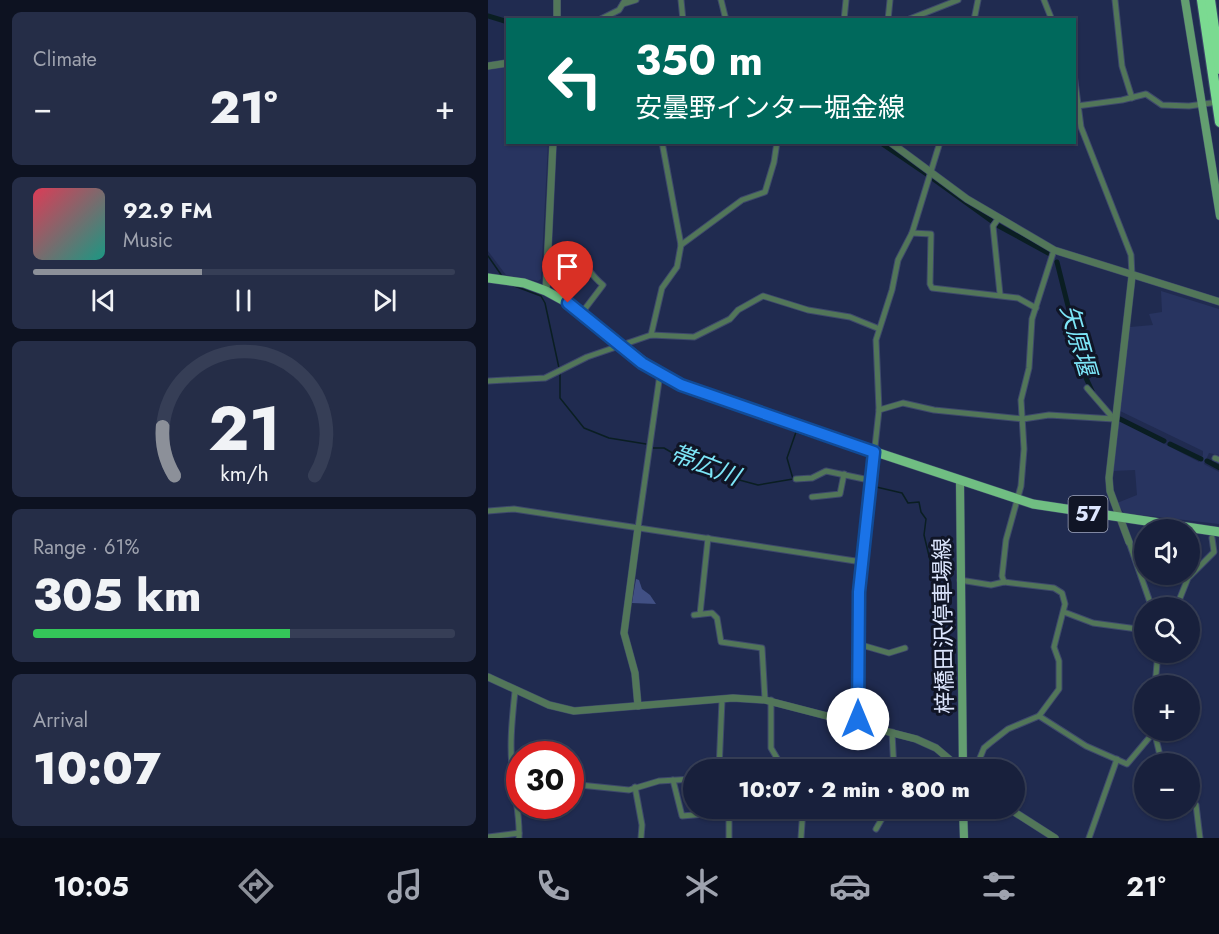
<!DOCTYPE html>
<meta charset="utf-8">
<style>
body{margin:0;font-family:Jost,"Noto Sans JP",sans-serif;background:#252d47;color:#f1f3f6;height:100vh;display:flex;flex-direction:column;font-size:22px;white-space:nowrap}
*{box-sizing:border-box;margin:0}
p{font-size:20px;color:#9fa3af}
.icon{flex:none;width:33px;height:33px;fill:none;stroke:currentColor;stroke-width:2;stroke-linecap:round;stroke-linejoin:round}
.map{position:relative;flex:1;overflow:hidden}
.panel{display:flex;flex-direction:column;gap:12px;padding:12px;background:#0d1221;width:488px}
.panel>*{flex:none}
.hud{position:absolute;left:18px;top:18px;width:570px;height:126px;border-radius:0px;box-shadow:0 2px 4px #0004,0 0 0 2px #363e56;background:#00695c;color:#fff;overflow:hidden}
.controls{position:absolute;left:646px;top:519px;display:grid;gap:12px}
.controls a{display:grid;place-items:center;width:66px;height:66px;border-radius:50%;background:#18203c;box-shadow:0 2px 4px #0004,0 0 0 2px #363e56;font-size:30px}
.speed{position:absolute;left:18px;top:741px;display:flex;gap:12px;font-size:30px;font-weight:700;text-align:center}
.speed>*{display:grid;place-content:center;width:78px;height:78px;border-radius:50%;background:#18203c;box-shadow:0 2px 4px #0004,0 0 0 2px #363e56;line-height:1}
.speed .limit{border:9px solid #d22;background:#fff;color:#111}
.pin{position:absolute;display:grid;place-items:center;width:51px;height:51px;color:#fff;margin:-62px -26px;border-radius:50% 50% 50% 0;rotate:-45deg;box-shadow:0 0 6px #0007}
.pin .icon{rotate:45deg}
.me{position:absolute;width:66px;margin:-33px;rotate:0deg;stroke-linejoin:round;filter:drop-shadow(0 0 4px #0008)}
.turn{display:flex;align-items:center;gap:21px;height:126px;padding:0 30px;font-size:27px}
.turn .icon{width:78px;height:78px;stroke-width:2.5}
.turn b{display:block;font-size:42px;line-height:51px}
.big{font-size:45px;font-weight:800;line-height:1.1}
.panel .tile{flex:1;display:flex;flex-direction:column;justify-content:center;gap:9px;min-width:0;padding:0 21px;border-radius:9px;background:#252d47}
.panel .dial{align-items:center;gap:0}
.dial svg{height:156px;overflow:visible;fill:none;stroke:#363e56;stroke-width:7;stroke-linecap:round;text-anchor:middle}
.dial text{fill:#f1f3f6;stroke:none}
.song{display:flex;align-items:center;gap:18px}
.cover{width:72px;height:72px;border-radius:9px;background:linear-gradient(135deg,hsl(350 70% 55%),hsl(170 70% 35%))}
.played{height:6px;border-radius:3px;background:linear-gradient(90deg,#8c9099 40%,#363e56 40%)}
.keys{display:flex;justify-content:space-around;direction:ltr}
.heat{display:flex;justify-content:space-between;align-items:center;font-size:33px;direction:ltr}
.charge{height:9px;border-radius:4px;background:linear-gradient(90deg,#34c759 61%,#363e56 0)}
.trip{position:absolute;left:195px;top:759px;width:342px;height:60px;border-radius:30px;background:#18203c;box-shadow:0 2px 4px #0004,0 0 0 2px #363e56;font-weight:800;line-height:60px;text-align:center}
.menu{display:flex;height:96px;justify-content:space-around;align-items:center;background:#0a0d18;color:#9fa3af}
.menu .icon{width:42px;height:42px}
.menu .current{color:#8c9099}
.menu b{font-size:27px;color:#f1f3f6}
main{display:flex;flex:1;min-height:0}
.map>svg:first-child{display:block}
.built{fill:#283460}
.green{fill:#415084}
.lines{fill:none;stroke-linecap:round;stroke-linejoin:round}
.stream{stroke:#0a1e22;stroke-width:1.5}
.canal{stroke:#0a1e22;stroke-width:5}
.minor-casing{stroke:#3e496c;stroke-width:7}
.tertiary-casing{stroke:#3e496c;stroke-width:8}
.secondary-casing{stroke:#3e496c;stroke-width:9}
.primary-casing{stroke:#3e496c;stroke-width:10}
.motorway-casing{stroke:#3e496c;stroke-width:12}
.minor{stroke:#527659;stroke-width:5}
.tertiary{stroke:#527659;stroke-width:7}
.secondary{stroke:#639e70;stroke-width:8}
.primary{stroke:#70be82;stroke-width:9}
.motorway{stroke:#7bda91;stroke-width:10}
.route-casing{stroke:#114b97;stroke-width:15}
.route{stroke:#1a73e8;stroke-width:10}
.labels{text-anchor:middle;stroke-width:6;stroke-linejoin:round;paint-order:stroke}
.shield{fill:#101526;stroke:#a0a7bd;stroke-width:1.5}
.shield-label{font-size:21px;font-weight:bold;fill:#dde6fe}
.street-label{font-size:22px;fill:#dde6fe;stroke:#101526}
.water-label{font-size:24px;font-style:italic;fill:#7de6f8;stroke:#101526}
</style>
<main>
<section class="panel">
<div class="tile"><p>Climate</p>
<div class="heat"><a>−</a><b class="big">21°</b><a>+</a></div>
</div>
<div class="tile">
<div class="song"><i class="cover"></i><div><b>92.9 FM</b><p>Music</p></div></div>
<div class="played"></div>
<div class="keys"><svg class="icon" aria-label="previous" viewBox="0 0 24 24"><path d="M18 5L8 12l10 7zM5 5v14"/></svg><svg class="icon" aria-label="pause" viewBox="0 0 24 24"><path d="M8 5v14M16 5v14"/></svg><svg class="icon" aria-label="next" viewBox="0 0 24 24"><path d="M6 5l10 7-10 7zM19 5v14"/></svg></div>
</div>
<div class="tile dial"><svg viewBox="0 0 100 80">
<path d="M14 69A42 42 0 1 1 86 69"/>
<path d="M14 69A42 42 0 0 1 8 44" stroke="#8c9099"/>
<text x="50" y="56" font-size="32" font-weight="700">21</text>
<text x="50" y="72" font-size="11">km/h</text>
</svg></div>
<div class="tile"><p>Range · 61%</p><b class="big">305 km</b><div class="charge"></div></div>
<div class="tile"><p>Arrival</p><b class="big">10:07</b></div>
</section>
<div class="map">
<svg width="732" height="838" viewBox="0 0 732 838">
<rect width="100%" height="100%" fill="#202b50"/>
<g class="built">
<polygon points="19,67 20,142 60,143 53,279 50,281 18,275 0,251 0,70"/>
<polygon points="673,291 731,309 731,455 721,453 716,464 731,472 731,524 636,513 629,503 649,495 647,470 624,471 631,420 711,462 715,455 715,451 632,411 642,327 665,325 661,314 674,312"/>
</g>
<polygon class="green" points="148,579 151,580 154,589 162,595 168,604 144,603"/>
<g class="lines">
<g class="stream">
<polyline points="0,256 14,276"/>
<polyline points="21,284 53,296 57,303 71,368"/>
<polyline points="72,373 72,398 96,428 121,438 158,444"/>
<polyline points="269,418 307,431"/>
<polyline points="164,448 176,448 214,470 270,485 305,479 299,458 308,432 382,456 380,478"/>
<polyline points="384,486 414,493 420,503 431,502 433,512 438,519 436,535 442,560 465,570"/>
</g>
<g class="canal">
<polyline points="0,16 20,22"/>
<polyline points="393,143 440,175"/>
<polyline points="444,178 505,222"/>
<polyline points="509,225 562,254"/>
<polyline points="569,262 598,378 604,391"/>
<polyline points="632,419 676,441"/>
<polyline points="682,444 713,459"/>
<polyline points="719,461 732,468"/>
</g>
<g class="minor-casing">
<g id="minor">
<polyline points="193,0 195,20"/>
<polyline points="233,0 238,20"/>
<polyline points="556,0 564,20"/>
<polyline points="627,0 634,66 644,98"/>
<polyline points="135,4 148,0"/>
<polyline points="111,20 131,10 137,0"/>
<polyline points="356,20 358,0"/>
<polyline points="400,20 402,0"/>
<polyline points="419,20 470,0"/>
<polyline points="486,20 490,0"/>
<polyline points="586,74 593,127 643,255 644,276"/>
<polyline points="589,106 634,100 658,94 674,105 701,106 723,103"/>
<polyline points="510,219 505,226 512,294"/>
<polyline points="424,233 443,234 442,284 444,288 530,298 548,308"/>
<polyline points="193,245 254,200 277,192 286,162 289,142"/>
<path d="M61 252H86C97 263 103 276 115 285L93 314"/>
<polyline points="163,335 174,288 189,267 193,245 174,142"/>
<polyline points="0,381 57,378 99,357 163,335 206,337 242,319 250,310 275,296 320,310 362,317 389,328"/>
<polyline points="599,388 625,418"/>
<polyline points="391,410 415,403 446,410 535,419 561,415 626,419"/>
<polyline points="727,458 732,460"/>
<polyline points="308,479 324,478 338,471 381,480"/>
<polyline points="324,497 352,494 356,474"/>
<polyline points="0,511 26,509 374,562"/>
<polyline points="150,528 172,374"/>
<polyline points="641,542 664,608"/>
<polyline points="472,580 503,585 516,582 566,588 574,593 577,604 566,647 571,661 571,689 551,716 520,729 502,743 496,748 487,770"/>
<polyline points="516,582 514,576 518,540 533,486 536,449 533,400 541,368 544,319 566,250"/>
<polyline points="688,608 700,578 726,552 724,538"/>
<polyline points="576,612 605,623 657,630"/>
<polyline points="212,614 220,538"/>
<polyline points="206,615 224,613 229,618 233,642 274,648 277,700"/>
<polyline points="370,644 401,653 417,648"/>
<polyline points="667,686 670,652"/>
<path d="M27 691C24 720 21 747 25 776 27 798 32 816 31 838"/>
<polyline points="283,700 283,748 296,770"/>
<polyline points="551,716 598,746 639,764 666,732"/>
<polyline points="370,723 371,592 391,410 388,340 404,290 410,260 424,233 452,142"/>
<polyline points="666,730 674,764"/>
<polyline points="404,732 406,770"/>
<polyline points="231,770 234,700"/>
<polyline points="185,780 194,816 217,814 218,808"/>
<polyline points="82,784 141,790 171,781 206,779"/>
<polyline points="147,787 154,825 153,838"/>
<polyline points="702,798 708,805 712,838"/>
<polyline points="238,808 241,818 241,838"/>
<polyline points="388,829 400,808"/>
<polyline points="0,837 31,833"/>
<polyline points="313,838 315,808"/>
<polyline points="601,838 629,759"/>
</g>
</g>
<g class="tertiary-casing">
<g id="tertiary">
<polyline points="69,0 69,20"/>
<polyline points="0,66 20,63"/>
<polyline points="402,142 479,199 566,250 732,302"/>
<polyline points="58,291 65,142"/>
<polyline points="150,528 136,633 147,673 150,706"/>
<polyline points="641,542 622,491 621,478 644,276"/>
<polyline points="0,677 61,705 86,711 245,698 277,700 428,739 448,748 474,770"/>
<polyline points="520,808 567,838"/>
</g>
</g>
<g class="secondary-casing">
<g id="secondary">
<polyline points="697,0 732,216"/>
<polyline points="472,482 475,770"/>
<polyline points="475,808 476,838"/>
</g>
</g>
<g class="primary-casing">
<polyline id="primary" points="0,278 36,283 58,291 80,303 172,374 207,391 276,415 545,504 732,532"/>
</g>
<g class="motorway-casing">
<g id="motorway">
<polyline points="714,0 732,122"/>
<polyline points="722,0 732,69"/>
</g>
</g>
<use href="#minor" class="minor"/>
<use href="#tertiary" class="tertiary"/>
<use href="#secondary" class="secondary"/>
<use href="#primary" class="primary"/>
<use href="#motorway" class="motorway"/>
</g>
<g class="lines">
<g class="route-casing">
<polyline id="route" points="80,303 154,363 193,385 386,452 371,592 370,719"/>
</g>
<use href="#route" class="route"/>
</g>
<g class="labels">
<rect class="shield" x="580.5" y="496" width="39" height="36" rx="4.5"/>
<g class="shield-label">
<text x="600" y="521">57</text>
</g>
<g class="street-label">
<text transform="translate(455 626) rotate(-91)" y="8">梓橋田沢停車場線</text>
</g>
<g class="water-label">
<text transform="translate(590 340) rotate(74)" y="8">矢原堰</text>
<text transform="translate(217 465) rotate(21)" y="8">帯広川</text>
</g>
</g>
</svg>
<div class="controls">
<a><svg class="icon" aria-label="sound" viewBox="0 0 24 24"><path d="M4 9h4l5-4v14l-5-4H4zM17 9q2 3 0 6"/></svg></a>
<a><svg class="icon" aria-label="search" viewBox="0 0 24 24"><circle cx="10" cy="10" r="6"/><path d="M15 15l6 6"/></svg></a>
<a>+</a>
<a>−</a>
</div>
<div class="speed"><div class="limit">30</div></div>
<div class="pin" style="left:80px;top:303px;background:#d93025"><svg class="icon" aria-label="arrive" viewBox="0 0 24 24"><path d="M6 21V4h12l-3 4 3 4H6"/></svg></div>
<svg class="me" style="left:370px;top:719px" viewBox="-20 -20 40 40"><circle r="19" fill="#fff"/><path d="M0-13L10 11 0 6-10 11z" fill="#1a73e8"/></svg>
<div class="trip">10:07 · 2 min · 800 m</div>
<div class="hud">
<div class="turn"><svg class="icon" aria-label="left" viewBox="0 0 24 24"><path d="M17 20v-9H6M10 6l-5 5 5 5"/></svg><div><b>350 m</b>安曇野インター堀金線</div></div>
</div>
</div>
</main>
<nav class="menu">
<b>10:05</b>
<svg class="icon current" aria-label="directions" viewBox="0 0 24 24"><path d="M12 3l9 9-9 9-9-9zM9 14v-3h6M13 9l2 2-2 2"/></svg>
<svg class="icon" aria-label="music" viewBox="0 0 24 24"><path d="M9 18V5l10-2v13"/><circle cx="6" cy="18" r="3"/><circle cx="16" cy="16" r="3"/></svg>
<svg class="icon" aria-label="phone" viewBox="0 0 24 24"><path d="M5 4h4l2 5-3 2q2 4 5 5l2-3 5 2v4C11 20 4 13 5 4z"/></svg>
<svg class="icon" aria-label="climate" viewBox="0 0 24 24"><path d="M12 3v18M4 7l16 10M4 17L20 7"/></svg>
<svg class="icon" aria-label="car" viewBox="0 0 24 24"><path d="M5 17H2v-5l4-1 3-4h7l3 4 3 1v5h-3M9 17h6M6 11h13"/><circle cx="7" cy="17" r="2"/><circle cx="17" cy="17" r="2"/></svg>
<svg class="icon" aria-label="filters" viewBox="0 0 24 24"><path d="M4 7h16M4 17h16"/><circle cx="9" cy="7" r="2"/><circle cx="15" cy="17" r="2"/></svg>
<b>21°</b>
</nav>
